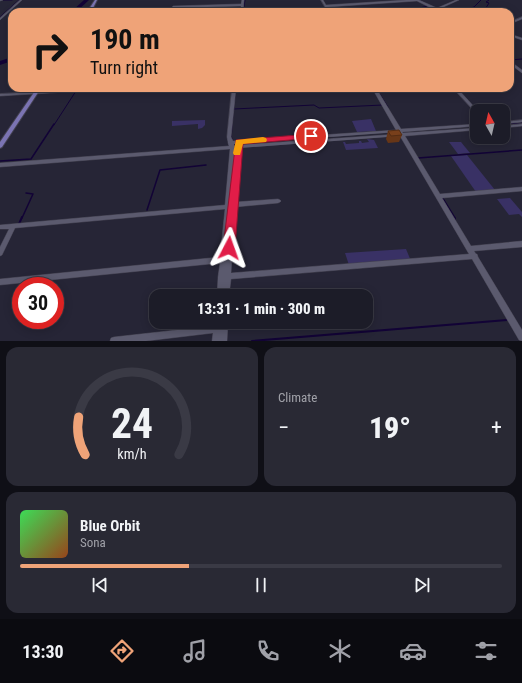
<!DOCTYPE html>
<meta charset="utf-8">
<style>
body{margin:0;font-family:"Roboto Condensed",sans-serif;background:#292934;color:#f1f3f6;height:100vh;display:flex;flex-direction:column;font-size:15px;white-space:nowrap}
*{box-sizing:border-box;margin:0}
p{font-size:13px;color:#a0a1a8}
.icon{flex:none;width:22px;height:22px;fill:none;stroke:currentColor;stroke-width:2;stroke-linecap:round;stroke-linejoin:round}
.map{position:relative;height:341px;overflow:hidden}
.details{display:flex;flex-direction:column;gap:6px;padding:6px;background:#0f0f16;flex:1}
.details>*{flex:none}
.banner{position:absolute;left:8px;top:8px;width:506px;height:84px;border-radius:12px;box-shadow:0 2px 10px #0003,0 0 0 1px #3a3a45;background:#efa378;color:#111;overflow:hidden}
.needle{width:26px;rotate:352deg}
.fabs{position:absolute;left:470px;top:104px;display:grid;gap:8px}
.fabs a{display:grid;place-items:center;width:40px;height:40px;border-radius:8px;background:#1c1c28;box-shadow:0 2px 10px #0003,0 0 0 1px #3a3a45;font-size:20px}
.speed{position:absolute;left:12px;top:277px;display:flex;gap:8px;font-size:20px;font-weight:700;text-align:center}
.speed>*{display:grid;place-content:center;width:52px;height:52px;border-radius:50%;background:#1c1c28;box-shadow:0 2px 10px #0003,0 0 0 1px #3a3a45;line-height:1}
.speed .limit{border:6px solid #d22;background:#fff;color:#111}
.pin{position:absolute;display:grid;place-items:center;width:34px;height:34px;color:#fff;margin:-17px;border:2px solid #fff;border-radius:50%;box-shadow:0 1px 4px #0007}
.me{position:absolute;width:44px;margin:-22px;rotate:4deg;stroke-linejoin:round;filter:drop-shadow(0 0 3px #0008)}
.turn{display:flex;align-items:center;gap:14px;height:84px;padding:0 16px;font-size:18px}
.turn .icon{width:52px;height:52px;stroke-width:2.5}
.turn b{display:block;font-size:28px;line-height:34px}
.big{font-size:30px;font-weight:800;line-height:1.1}
.details .card{flex:1;display:flex;flex-direction:column;justify-content:center;gap:6px;min-width:0;padding:0 14px;border-radius:12px;background:#292934}
.details .dial{align-items:center;gap:0}
.dial svg{height:104px;overflow:visible;fill:none;stroke:#3a3a45;stroke-width:7;stroke-linecap:round;text-anchor:middle}
.dial text{fill:#f1f3f6;stroke:none}
.song{display:flex;align-items:center;gap:12px}
.cover{width:48px;height:48px;border-radius:6px;background:linear-gradient(135deg,hsl(130 70% 55%),hsl(20 70% 35%))}
.played{height:4px;border-radius:2px;background:linear-gradient(90deg,#efa378 35%,#3a3a45 35%)}
.keys{display:flex;justify-content:space-around;direction:ltr}
.heat{display:flex;justify-content:space-between;align-items:center;font-size:22px;direction:ltr}
.details .tiles{flex:1;display:grid;gap:6px;grid-template-columns:1fr 1fr}
.card:last-child{grid-column:span 2}
.trip{position:absolute;left:149px;top:289px;width:224px;height:40px;border-radius:12px;background:#1c1c28;box-shadow:0 2px 10px #0003,0 0 0 1px #3a3a45;font-weight:800;line-height:40px;text-align:center}
.dock{display:flex;height:64px;justify-content:space-around;align-items:center;background:#0b0b10;color:#a0a1a8}
.dock .icon{width:28px;height:28px}
.dock .active{color:#efa378}
.dock b{font-size:18px;color:#f1f3f6}
.map>svg:first-child{display:block}
.green{fill:#393165}
.lines{fill:none;stroke-linecap:round;stroke-linejoin:round}
.stream-far2{stroke:#120336;stroke-width:1}
.stream-far1{stroke:#120336;stroke-width:1.5}
.stream{stroke:#120336;stroke-width:2}
.river{fill:#120336;fill-rule:evenodd}
.minor-casing{stroke:#42404f;stroke-width:1}
.major-casing{stroke:#42404f;stroke-width:2}
.minor{fill:#5b5a6e;fill-rule:evenodd}
.major{fill:#7b74b3;fill-rule:evenodd}
.wall{fill:#673617}
.building{fill:#783f1b;stroke:#542c13}
.route{fill:#e11d48;stroke:#92132f}
.slow{fill:#f59e0b}
</style>
<div class="map">
<svg width="522" height="341" viewBox="0 0 522 341">
<rect width="100%" height="100%" fill="#262536"/>
<g class="green">
<polygon points="371,119 376,131 357,132 352,121"/>
<polygon points="205,120 205,125 202,128 198,129 198,124 172,126 172,121"/>
<polygon points="367,139 374,140 378,148 346,150 343,142 345,142 346,144 359,143 359,141 361,141 362,143 369,142"/>
<polygon points="449,142 461,142 470,153 458,154"/>
<polygon points="467,155 495,190 476,192 451,156"/>
<polygon points="510,198 522,212 522,217 519,214 509,215 497,199"/>
<polygon points="406,249 411,261 349,265 345,253"/>
</g>
<g class="lines">
<g class="stream-far2">
<polyline points="0,0 12,0"/>
<polyline points="419,0 425,3"/>
<polyline points="473,8 484,11 489,3 486,2 489,0"/>
<polyline points="439,9 446,12"/>
<polyline points="243,12 245,0"/>
<polyline points="402,12 428,6"/>
<polyline points="456,12 474,7 481,0"/>
<polyline points="0,17 19,0"/>
<polyline points="510,60 522,59"/>
<polyline points="117,88 124,88"/>
<polyline points="376,88 388,107"/>
<polyline points="234,109 314,105 319,108 383,105"/>
<polyline points="503,124 522,123"/>
<polyline points="54,125 76,91"/>
<polyline points="232,125 235,96"/>
</g>
<g class="stream-far1">
<polyline points="232,124 231,137 236,147"/>
<polyline points="503,124 506,124"/>
<polyline points="471,126 477,126"/>
<polyline points="418,158 522,150"/>
<polyline points="0,161 31,159 54,124"/>
<polyline points="442,197 455,218"/>
<polyline points="147,210 160,170 206,165"/>
<polyline points="22,218 33,194 26,193"/>
</g>
<g class="stream">
<polyline points="454,217 455,219"/>
<polyline points="19,224 22,217"/>
<polyline points="252,341 507,320"/>
</g>
<g class="river">
<polygon points="84,0 89,0 76,12 71,12"/>
<polygon points="12,57 12,61 0,65 0,61"/>
</g>
<g class="minor-casing">
<g id="minor">
<polygon points="0,0 3,0 0,1"/>
<polygon points="20,0 22,0 0,20 0,18"/>
<polygon points="242,0 244,0 243,12 241,12 241,6 174,8 171,12 169,12 173,6 241,4"/>
<polygon points="321,0 323,0 326,5 406,0 419,0 437,8 456,0 459,0 439,9 445,12 442,12 435,10 417,1 327,7 330,12 328,12"/>
<polygon points="522,17 522,19 510,24 510,22"/>
<polygon points="510,34 522,38 522,40 510,36"/>
<polygon points="510,61 522,70 522,73 510,64"/>
<polygon points="98,88 119,88 117,89 0,96 0,94"/>
<path d="M232 88H236L231 137 233 141 396 130 372 88H376L401 129 477 124V126L402 132 403 133 477 128V130L405 136 440 194 522 187V191L442 198 471 246 522 241V247L474 251 476 254H477L478 257 522 330V341L519 340 472 259 231 279 229 296H217L218 278V277L220 263 0 285V279L220 257 225 209 15 228 2 255 0 256V247L9 229H0V225L225 205 230 149 0 167V163L229 146 228 143V142L227 137ZM398 132 399 134 239 145H237L234 146V144ZM400 136 469 254 231 273 235 207 278 203 280 202 281 201 280 200 278 199 236 202 239 148Z"/>
<polygon points="453,88 457,88 478,111 477,111 477,113 476,113"/>
<polygon points="522,120 522,122 503,124 503,122"/>
<polygon points="522,124 522,126 503,128 503,126"/>
<polygon points="213,322 228,322 227,341 212,341 213,333 146,341 110,341 111,338 114,337 213,326"/>
</g>
</g>
<g class="major-casing">
<g id="major">
<polygon points="95,0 97,0 91,12 87,12"/>
<polygon points="37,88 41,88 2,147 0,148 0,142"/>
</g>
</g>
<use href="#minor" class="minor"/>
<use href="#major" class="major"/>
</g>
<polygon class="wall" points="388,131 402,135 399,142 388,143 386,139"/>
<polygon class="building" points="399,130 402,135 391,136 388,131"/>
<polygon class="route" points="311,134 315,136 314,138 243,144 235,248 233,252 229,253 225,252 223,248 236,140"/>
<polygon class="slow" points="263,137 266,138 267,140 266,142 243,144 240,155 234,155 233,153 236,140"/>
</svg>
<div class="fabs">
<a><svg class="needle" viewBox="-14 -14 28 28"><path d="M0-13l5 13h-10z" fill="#e53935"/><path d="M0 13l5-13h-10z" fill="#a0a1a8"/></svg></a>
</div>
<div class="speed"><div class="limit">30</div></div>
<div class="pin" style="left:311px;top:136px;background:#d93025"><svg class="icon" aria-label="arrive" viewBox="0 0 24 24"><path d="M6 21V4h12l-3 4 3 4H6"/></svg></div>
<svg class="me" style="left:229px;top:248px" viewBox="-20 -20 40 40"><path d="M0-17L14 15 0 8-14 15z" fill="#e11d48" stroke="#fff" stroke-width="4"/></svg>
<div class="trip">13:31 · 1 min · 300 m</div>
<div class="banner">
<div class="turn"><svg class="icon" aria-label="right" viewBox="0 0 24 24"><path d="M7 20v-9h11M14 6l5 5-5 5"/></svg><div><b>190 m</b>Turn right</div></div>
</div>
</div>
<section class="details">
<div class="tiles">
<div class="card dial"><svg viewBox="0 0 100 80">
<path d="M14 69A42 42 0 1 1 86 69"/>
<path d="M14 69A42 42 0 0 1 9 40" stroke="#efa378"/>
<text x="50" y="56" font-size="32" font-weight="700">24</text>
<text x="50" y="72" font-size="11">km/h</text>
</svg></div>
<div class="card"><p>Climate</p>
<div class="heat"><a>−</a><b class="big">19°</b><a>+</a></div>
</div>
<div class="card">
<div class="song"><i class="cover"></i><div><b>Blue Orbit</b><p>Sona</p></div></div>
<div class="played"></div>
<div class="keys"><svg class="icon" aria-label="previous" viewBox="0 0 24 24"><path d="M18 5L8 12l10 7zM5 5v14"/></svg><svg class="icon" aria-label="pause" viewBox="0 0 24 24"><path d="M8 5v14M16 5v14"/></svg><svg class="icon" aria-label="next" viewBox="0 0 24 24"><path d="M6 5l10 7-10 7zM19 5v14"/></svg></div>
</div>
</div>
</section>
<nav class="dock">
<b>13:30</b>
<svg class="icon active" aria-label="directions" viewBox="0 0 24 24"><path d="M12 3l9 9-9 9-9-9zM9 14v-3h6M13 9l2 2-2 2"/></svg>
<svg class="icon" aria-label="music" viewBox="0 0 24 24"><path d="M9 18V5l10-2v13"/><circle cx="6" cy="18" r="3"/><circle cx="16" cy="16" r="3"/></svg>
<svg class="icon" aria-label="phone" viewBox="0 0 24 24"><path d="M5 4h4l2 5-3 2q2 4 5 5l2-3 5 2v4C11 20 4 13 5 4z"/></svg>
<svg class="icon" aria-label="climate" viewBox="0 0 24 24"><path d="M12 3v18M4 7l16 10M4 17L20 7"/></svg>
<svg class="icon" aria-label="car" viewBox="0 0 24 24"><path d="M5 17H2v-5l4-1 3-4h7l3 4 3 1v5h-3M9 17h6M6 11h13"/><circle cx="7" cy="17" r="2"/><circle cx="17" cy="17" r="2"/></svg>
<svg class="icon" aria-label="filters" viewBox="0 0 24 24"><path d="M4 7h16M4 17h16"/><circle cx="9" cy="7" r="2"/><circle cx="15" cy="17" r="2"/></svg>
</nav>
